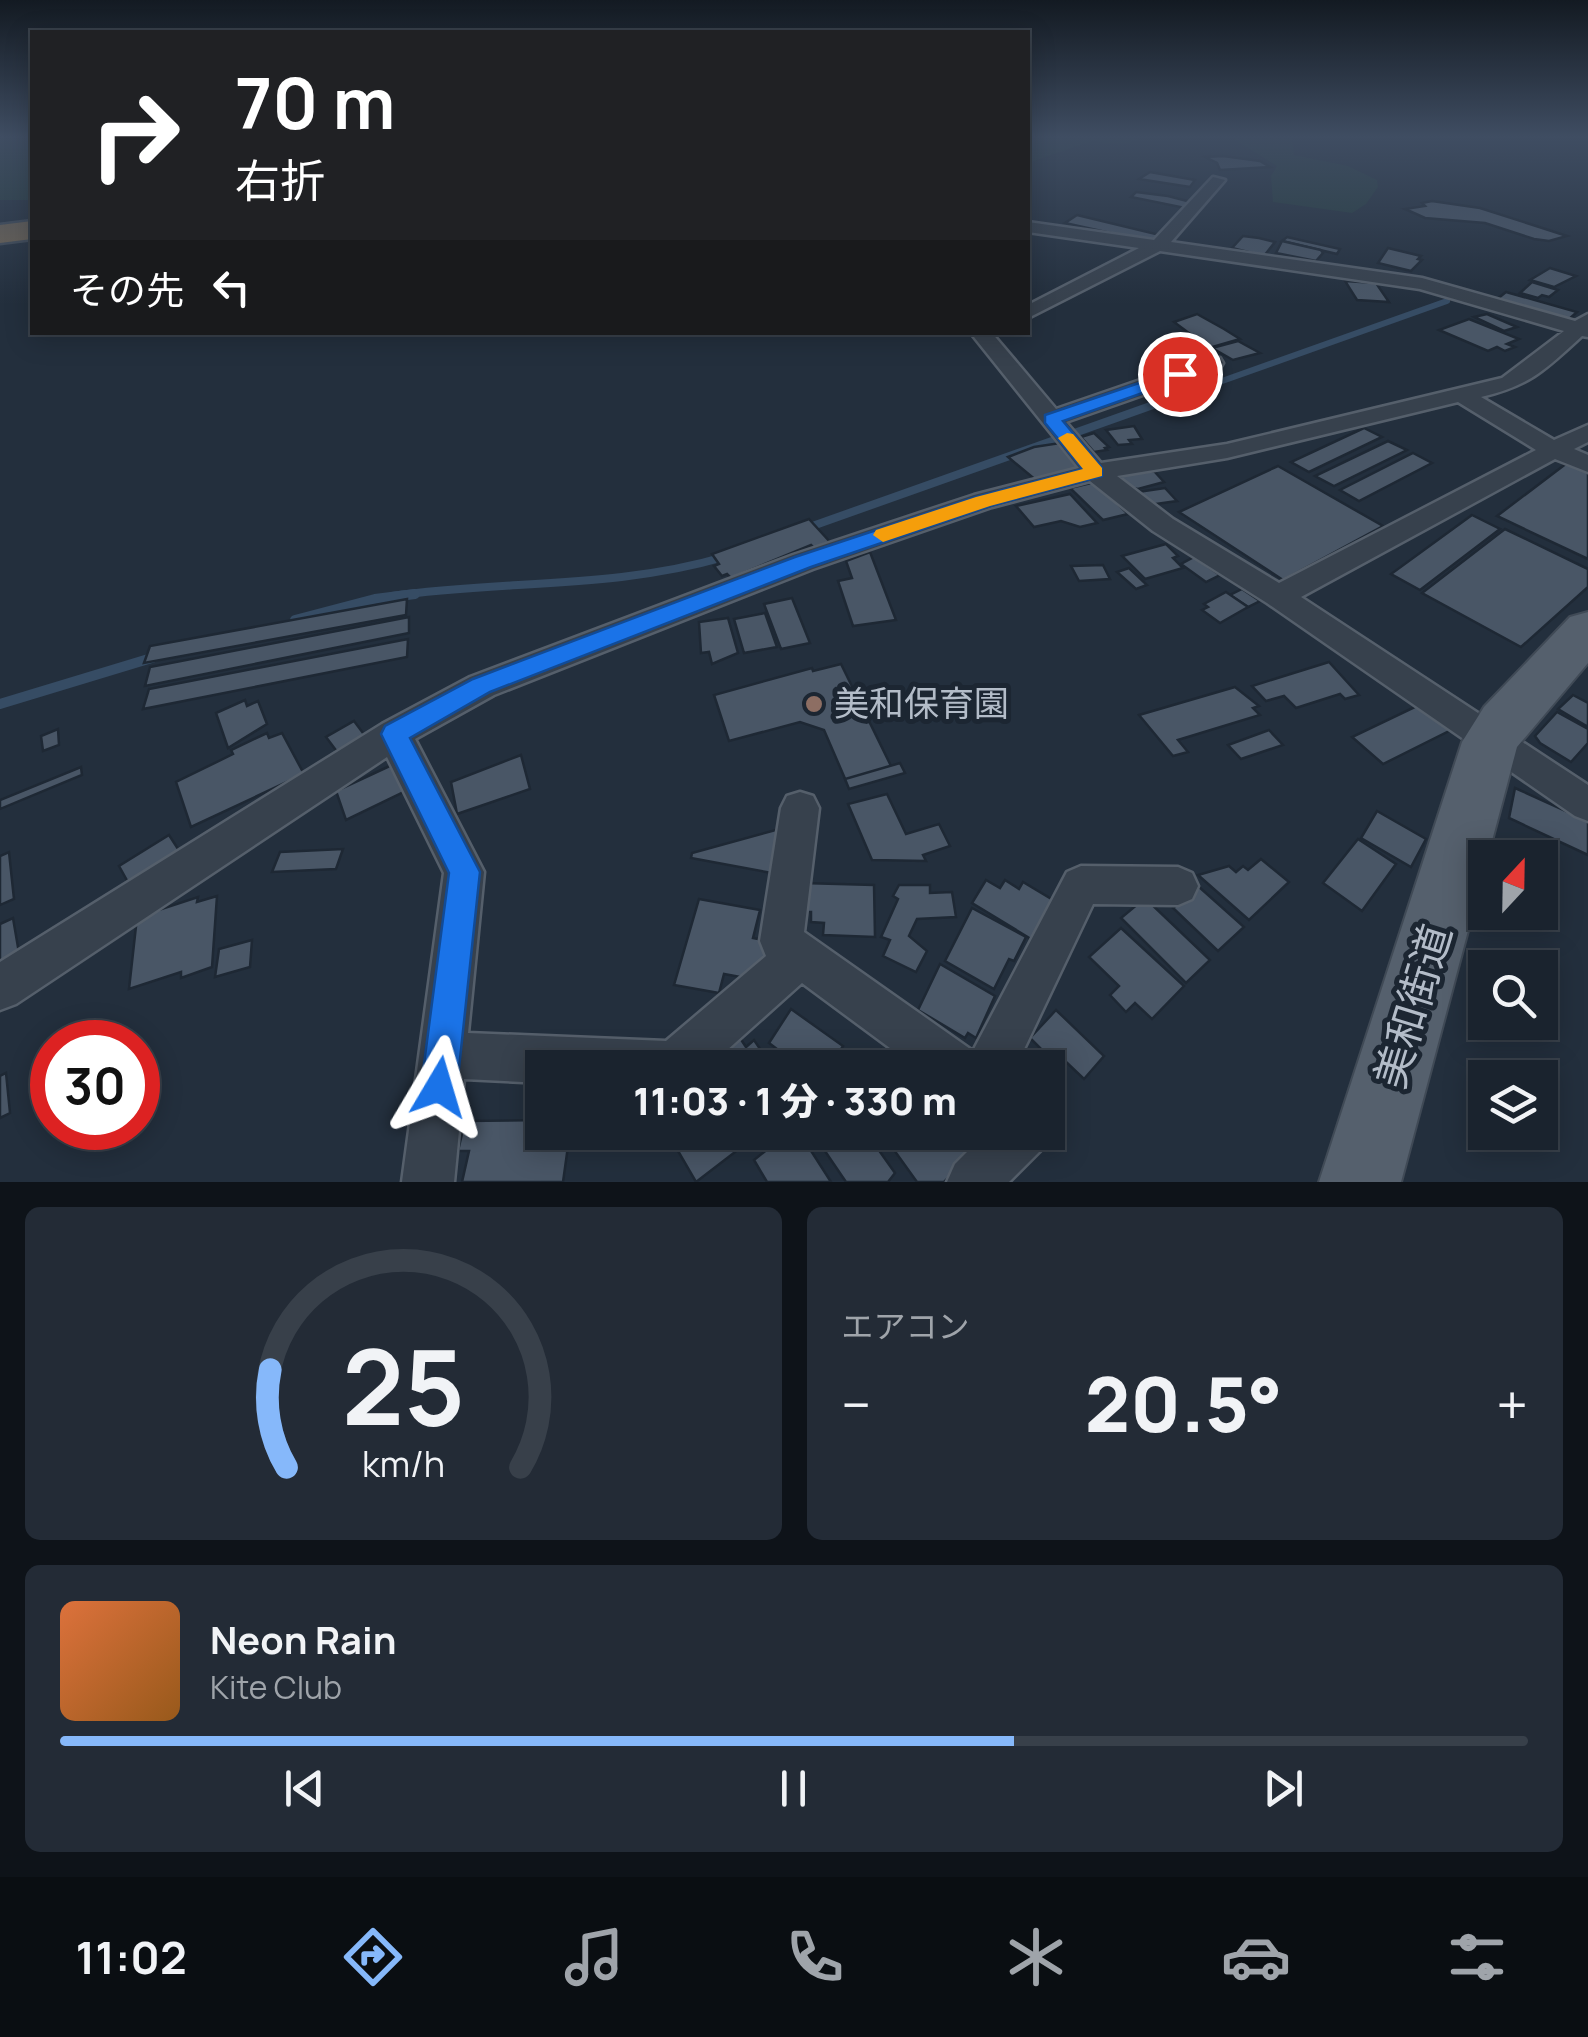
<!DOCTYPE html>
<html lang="ja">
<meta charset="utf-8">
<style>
body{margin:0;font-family:Manrope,"Noto Sans JP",sans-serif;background:#232b36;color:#f1f3f6;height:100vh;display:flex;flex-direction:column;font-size:38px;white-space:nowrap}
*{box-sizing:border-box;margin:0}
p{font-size:32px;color:#9fa4aa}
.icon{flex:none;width:55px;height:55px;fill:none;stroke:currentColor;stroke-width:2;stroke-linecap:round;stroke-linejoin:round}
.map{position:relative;height:1182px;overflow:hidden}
.panel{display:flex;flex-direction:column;gap:25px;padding:25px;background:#0e1319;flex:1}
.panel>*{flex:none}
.guide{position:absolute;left:30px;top:30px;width:1000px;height:305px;border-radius:0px;box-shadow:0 5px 25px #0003,0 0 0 2px #38404a;background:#202124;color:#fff;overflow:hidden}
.needle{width:65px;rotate:22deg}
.buttons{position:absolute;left:1468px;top:840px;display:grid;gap:20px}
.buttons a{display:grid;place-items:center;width:90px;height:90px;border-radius:0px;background:#1a232e;box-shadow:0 5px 25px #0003,0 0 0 2px #38404a;font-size:50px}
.speed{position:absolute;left:30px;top:1020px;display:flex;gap:20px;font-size:50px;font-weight:700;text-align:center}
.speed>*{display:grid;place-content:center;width:130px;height:130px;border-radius:50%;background:#1a232e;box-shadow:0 5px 25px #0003,0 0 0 2px #38404a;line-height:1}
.speed .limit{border:15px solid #d22;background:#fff;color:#111}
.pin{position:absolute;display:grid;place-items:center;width:85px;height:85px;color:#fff;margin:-42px;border:5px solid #fff;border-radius:50%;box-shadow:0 2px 10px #0007}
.me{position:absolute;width:110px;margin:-55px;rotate:7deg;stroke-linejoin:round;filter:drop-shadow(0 0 8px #0008)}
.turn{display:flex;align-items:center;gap:35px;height:210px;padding:0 40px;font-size:45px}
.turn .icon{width:130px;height:130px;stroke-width:2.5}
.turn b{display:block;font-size:70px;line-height:85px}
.then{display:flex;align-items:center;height:95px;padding:0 40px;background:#0003;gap:20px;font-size:38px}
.big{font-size:75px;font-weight:800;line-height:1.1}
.panel .widget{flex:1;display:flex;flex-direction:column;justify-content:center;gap:15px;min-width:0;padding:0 35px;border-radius:15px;background:#232b36}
.panel .dial{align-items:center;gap:0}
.dial svg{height:260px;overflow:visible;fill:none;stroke:#38404a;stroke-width:7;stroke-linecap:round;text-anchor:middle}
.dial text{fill:#f1f3f6;stroke:none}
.song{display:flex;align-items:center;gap:30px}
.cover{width:120px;height:120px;border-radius:15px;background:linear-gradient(135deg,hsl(20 70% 55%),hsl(30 70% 35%))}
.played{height:10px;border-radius:5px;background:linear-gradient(90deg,#86b8fa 65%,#38404a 65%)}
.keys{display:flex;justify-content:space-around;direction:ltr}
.heat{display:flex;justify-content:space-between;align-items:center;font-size:55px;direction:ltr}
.panel .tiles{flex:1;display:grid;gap:25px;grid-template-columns:1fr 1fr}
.widget:last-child{grid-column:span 2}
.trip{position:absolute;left:525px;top:1050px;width:540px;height:100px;border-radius:0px;background:#1a232e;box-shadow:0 5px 25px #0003,0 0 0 2px #38404a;font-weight:800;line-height:100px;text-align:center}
.tabs{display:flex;height:160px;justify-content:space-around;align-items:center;background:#0a0e12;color:#9fa4aa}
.tabs .icon{width:70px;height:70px}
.tabs .current{color:#86b8fa}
.tabs b{font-size:45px;color:#f1f3f6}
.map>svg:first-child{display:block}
.green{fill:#253c3e}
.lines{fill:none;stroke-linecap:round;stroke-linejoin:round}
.stream-far2{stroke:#364c64;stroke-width:6}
.stream-far1{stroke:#364c64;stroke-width:8}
.stream{stroke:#364c64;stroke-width:10}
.building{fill:#495666;stroke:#1e2834;stroke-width:2.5}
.street-casing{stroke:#555f6b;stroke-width:5}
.primary-casing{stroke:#404a56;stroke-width:4}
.highway-casing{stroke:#424c58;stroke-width:5}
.street{fill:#37414d;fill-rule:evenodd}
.primary{fill:#55606d;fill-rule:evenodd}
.highway{fill:#736654;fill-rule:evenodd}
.route{fill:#1a73e8;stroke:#114b97;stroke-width:2.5}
.slow{fill:#f59e0b}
.education-dot{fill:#8d6e63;stroke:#1c2632;stroke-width:4}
.labels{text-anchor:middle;stroke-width:10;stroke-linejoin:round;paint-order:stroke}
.poi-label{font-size:35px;fill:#b3bcc8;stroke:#1c2632;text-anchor:start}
.near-street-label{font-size:42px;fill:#b3bcc8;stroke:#1c2632}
</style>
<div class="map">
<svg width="1588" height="1182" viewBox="0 0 1588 1182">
<rect width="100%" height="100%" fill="#232f3d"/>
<g class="green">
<rect x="0" y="138" width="32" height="62"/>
<polygon points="1028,138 1142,138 1123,145 1092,141 1028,163"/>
<polygon points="1232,138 1292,138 1294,155 1348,166 1377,180 1378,187 1366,204 1352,213 1273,202 1271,176 1277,166"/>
</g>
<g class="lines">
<polyline class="stream-far2" points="1163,402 1447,301"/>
<g class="stream-far1">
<polyline points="804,529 1170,399"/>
<path d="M392 596C504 580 615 589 724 557"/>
</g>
<g class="stream">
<polyline points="295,620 375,599 415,594"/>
<polyline points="0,704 155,657"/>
</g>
</g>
<g class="building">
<polygon points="1223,156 1260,161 1270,167 1220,170 1217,163 1205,157"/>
<polygon points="1150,172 1195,180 1190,187 1139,179"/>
<polygon points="1136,192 1168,196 1191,202 1185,208 1131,197"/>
<polygon points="1432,201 1480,208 1567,236 1549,241 1534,239 1485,223 1425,218 1405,209 1425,206 1422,203"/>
<polygon points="1077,215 1160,235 1151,242 1065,223"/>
<polygon points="1243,236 1259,238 1275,242 1264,256 1232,248"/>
<polygon points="1287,237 1340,249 1337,254 1282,241"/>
<polygon points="1282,241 1321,250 1323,253 1316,261 1276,253"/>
<polygon points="1388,248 1421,256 1418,259 1422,260 1411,271 1378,263"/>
<polygon points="1550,268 1576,276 1554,287 1530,280"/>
<polygon points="1345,281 1376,283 1389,302 1357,300"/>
<polygon points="1532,282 1558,290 1549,297 1542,295 1538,298 1520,293"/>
<polygon points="1506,292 1577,312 1567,321 1496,300"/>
<polygon points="1197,314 1224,329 1240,339 1209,348 1174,322"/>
<polygon points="1487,314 1517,327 1504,331 1474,317"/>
<polygon points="1469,319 1519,339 1507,344 1515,347 1505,351 1497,347 1488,351 1439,330"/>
<polygon points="1238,341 1260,353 1233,360 1212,348"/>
<polygon points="1134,426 1142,439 1129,440 1132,444 1118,445 1106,430"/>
<polygon points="1364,428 1382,437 1309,472 1291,462"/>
<polygon points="1094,433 1109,447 1105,448 1107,450 1094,452 1081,437"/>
<polygon points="1388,441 1407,450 1334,486 1315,476"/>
<polygon points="1060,443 1084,471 1037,481 1008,457 1034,447"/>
<polygon points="1413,453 1432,463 1359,501 1340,490"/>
<polygon points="1567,463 1588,472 1588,559 1497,516"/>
<polygon points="1278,466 1383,526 1283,580 1179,512"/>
<polygon points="1154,471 1164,482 1138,489 1127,487 1118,475"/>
<polygon points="1091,483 1099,486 1128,514 1103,520 1070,488"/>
<polygon points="1165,488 1177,501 1149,505 1138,492"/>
<polygon points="1070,494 1097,523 1080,527 1061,521 1034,527 1016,506"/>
<polygon points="1472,515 1500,529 1420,590 1391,574"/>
<polygon points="809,519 830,542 814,548 811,545 731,578 727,574 722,576 714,566 719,564 712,554"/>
<polygon points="1505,529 1588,569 1588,587 1521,647 1422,593"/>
<polygon points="1166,544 1178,556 1173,558 1183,568 1145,579 1122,556"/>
<polygon points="870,552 896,620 853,626 838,581 852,578 846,561"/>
<polygon points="1194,557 1220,575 1206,582 1181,564"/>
<polygon points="1103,565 1110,579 1079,581 1071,566"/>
<polygon points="1129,568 1147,585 1136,589 1117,572"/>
<polygon points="1242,589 1260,601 1248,607 1230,595"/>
<polygon points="1226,592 1248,607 1220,623 1202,610 1208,607 1204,604"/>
<polygon points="792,598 810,643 781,649 764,604"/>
<polygon points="407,599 406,615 144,663 150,646"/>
<polygon points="765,613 777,647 744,653 734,619"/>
<polygon points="409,617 409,633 145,686 150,667"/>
<polygon points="728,618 738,653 712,664 709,652 701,653 699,622"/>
<polygon points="408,639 407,657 143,709 149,689"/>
<polygon points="1329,662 1359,695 1345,699 1340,694 1296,708 1284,696 1266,701 1252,686"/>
<polygon points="841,664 892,768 846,781 824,730 800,722 729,741 714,695 812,668 813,671"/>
<polygon points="1235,687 1259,706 1253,708 1260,715 1178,740 1188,752 1173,756 1139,715"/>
<polygon points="1573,695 1588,703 1588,727 1558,709"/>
<polygon points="245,700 247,706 258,701 267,724 228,748 216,713"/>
<polygon points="1421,704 1453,729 1383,764 1352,737"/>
<polygon points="1557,712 1588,729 1588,743 1571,762 1540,743 1535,736"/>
<polygon points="354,721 366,737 338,753 326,737"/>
<polygon points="58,729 59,745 43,751 41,736"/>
<polygon points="1269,730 1283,745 1241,759 1228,745"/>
<polygon points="267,733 269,738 282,733 304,774 191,827 176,782 233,754 231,750"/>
<polygon points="521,755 530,789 457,814 451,782"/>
<polygon points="900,763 905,773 849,789 845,779"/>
<polygon points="394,764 406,791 346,820 336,791"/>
<polygon points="81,767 82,775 0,809 0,800"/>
<polygon points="1515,788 1588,821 1588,855 1509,818"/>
<polygon points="887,794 906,834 939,824 950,846 923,855 926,861 872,860 848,804"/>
<polygon points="1377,811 1426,839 1411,867 1361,838"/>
<polygon points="783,828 772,873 691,858 692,853"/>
<polygon points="169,835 180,852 129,884 119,866"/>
<polygon points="1358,839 1396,864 1362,911 1323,883"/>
<polygon points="343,849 336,869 272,872 280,852"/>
<polygon points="9,852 14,899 0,905 0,856"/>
<polygon points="1261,859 1289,882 1249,920 1198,875 1229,866 1236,872 1243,866 1248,870"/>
<polygon points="986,880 1000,888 1005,880 1019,889 1023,882 1053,900 1031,939 972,903"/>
<polygon points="802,883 874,885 875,937 823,935 824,923 811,922 811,912 801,912"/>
<polygon points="899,885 930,885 930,893 952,892 956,917 917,919 909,936 927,951 916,972 883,956 890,940 881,937 898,899 893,896"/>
<polygon points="1198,886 1244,927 1218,951 1173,908"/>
<polygon points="217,896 212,967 181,978 181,972 129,989 137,917 198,897 197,902"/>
<polygon points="1145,898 1210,960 1186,983 1121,918"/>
<polygon points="699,899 760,910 753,938 768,941 763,967 751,979 724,974 719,993 674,985"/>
<polygon points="972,908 1026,937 1014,961 1009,959 994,989 945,961"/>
<polygon points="13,918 19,953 0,964 0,924"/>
<polygon points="1121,928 1184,986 1152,1019 1135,1003 1126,1012 1110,995 1119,986 1089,957"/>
<polygon points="252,940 250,967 215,977 219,949"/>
<polygon points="940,964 995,996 976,1038 968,1033 965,1038 918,1010"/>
<polygon points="791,1009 843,1046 830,1068 802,1068 769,1043"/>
<polygon points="1056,1010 1104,1056 1084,1079 1064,1060 1059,1067 1030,1038"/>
<polygon points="740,1038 746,1047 754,1040 773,1068 716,1068 712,1060"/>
<polygon points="881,1049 894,1068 859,1068"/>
<polygon points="6,1073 10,1113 0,1118 0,1076"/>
<polygon points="542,1120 542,1132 570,1132 563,1182 462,1182 469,1151 458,1151 465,1121"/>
<polygon points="667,1132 728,1132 739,1149 696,1182"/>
<polygon points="789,1132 799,1132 831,1182 767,1182 754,1160"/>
<polygon points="812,1132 866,1132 895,1173 888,1182 846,1182"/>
<polygon points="913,1132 978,1132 985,1141 944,1182 917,1182 894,1150"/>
</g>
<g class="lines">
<g class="street-casing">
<g id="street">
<path d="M1213 177 1225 180 1171 242 1422 278 1575 321 1588 314V337L1582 336C1545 370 1531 385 1481 397L1554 440 1588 425V442L1574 449 1588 455V472L1555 459 1301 597 1588 785V821L1575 816 1267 603 1153 531 1090 481 992 507 813 569 494 695 415 739 484 872 468 1033 666 1041 766 956 760 941 781 808 787 796 800 792 813 796 819 808 804 932 973 1051 1067 872 1081 866 1178 867 1192 873 1198 886 1192 899 1178 905 1093 904 1015 1068H917L802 983 707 1068H542V1083L464 1079 454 1182H402L444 873 387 757 16 1004 0 1010V962L382 724 470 677 793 555 974 495 1079 468 970 332H991L1056 409 1204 358H1220L1223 363 1220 368 1066 422 1101 463 1227 444 1502 378 1564 331 1420 289 1160 251 1028 318V305L1139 248 1028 232V222L1154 240ZM1458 402 1536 450 1279 583 1173 519 1117 476 1227 458Z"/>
<polygon points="1048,1131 1048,1132 1041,1150 1009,1182 947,1182 955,1164 987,1132"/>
</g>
</g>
<g class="primary-casing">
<polygon id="primary" points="1588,612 1588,663 1517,747 1401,1182 1319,1182 1462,742 1484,707 1570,617"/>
</g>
<g class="highway-casing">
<polygon id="highway" points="32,221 32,239 0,243 0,225"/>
</g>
<use href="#street" class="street"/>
<use href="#primary" class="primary"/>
<use href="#highway" class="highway"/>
</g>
<linearGradient id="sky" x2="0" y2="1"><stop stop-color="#131a22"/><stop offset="0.45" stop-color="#3f4d62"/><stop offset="1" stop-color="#3f4d62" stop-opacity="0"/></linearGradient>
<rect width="1588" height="304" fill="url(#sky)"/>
<polygon class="route" points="1180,369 1185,371 1185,378 1063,421 1102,468 1102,476 990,506 811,567 490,692 410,738 480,872 457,1087 452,1100 439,1105 426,1100 421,1087 449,873 381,734 385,726 473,679 795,557 976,497 1083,469 1045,423 1045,415"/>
<polygon class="slow" points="1067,433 1073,434 1102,468 1102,476 990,506 883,542 873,535 876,530 976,497 1083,469 1058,438"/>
<circle class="education-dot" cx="814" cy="704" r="10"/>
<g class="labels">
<g class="poi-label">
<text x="834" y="716">美和保育園</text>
</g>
<g class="near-street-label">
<text transform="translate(1413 1006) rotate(-73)" y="15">美和街道</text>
</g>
</g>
</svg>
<div class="buttons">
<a><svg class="needle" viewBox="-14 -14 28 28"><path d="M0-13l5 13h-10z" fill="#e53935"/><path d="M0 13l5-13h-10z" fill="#9fa4aa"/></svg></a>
<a><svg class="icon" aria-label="search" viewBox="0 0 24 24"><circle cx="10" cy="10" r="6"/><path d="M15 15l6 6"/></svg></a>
<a><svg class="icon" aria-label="layers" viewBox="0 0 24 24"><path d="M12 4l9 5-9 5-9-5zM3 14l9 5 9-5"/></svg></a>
</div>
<div class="speed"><div class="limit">30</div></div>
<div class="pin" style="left:1180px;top:374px;background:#d93025"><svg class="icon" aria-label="arrive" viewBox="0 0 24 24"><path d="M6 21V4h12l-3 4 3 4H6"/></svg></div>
<svg class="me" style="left:439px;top:1087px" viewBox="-20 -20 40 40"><path d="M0-17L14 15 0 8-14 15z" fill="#1a73e8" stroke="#fff" stroke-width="4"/></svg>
<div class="trip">11:03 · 1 分 · 330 m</div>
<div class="guide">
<div class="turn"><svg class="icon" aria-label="right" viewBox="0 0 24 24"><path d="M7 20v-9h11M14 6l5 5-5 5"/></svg><div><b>70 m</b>右折</div></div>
<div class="then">その先<svg class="icon" aria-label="left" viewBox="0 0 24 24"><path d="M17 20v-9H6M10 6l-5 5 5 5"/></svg></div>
</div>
</div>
<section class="panel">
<div class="tiles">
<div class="widget dial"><svg viewBox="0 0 100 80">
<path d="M14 69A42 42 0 1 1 86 69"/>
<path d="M14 69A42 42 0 0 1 9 39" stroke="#86b8fa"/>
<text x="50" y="56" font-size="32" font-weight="700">25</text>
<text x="50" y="72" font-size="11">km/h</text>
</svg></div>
<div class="widget"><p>エアコン</p>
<div class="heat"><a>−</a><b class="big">20.5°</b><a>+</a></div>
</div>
<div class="widget">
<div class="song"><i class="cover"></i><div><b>Neon Rain</b><p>Kite Club</p></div></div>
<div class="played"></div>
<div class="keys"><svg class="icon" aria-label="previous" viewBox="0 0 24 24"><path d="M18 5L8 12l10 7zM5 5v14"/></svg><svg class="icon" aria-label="pause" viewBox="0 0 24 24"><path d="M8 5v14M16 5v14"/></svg><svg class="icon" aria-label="next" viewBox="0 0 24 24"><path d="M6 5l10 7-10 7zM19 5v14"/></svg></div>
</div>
</div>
</section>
<nav class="tabs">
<b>11:02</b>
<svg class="icon current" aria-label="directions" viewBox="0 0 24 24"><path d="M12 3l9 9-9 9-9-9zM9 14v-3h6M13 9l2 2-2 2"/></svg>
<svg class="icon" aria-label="music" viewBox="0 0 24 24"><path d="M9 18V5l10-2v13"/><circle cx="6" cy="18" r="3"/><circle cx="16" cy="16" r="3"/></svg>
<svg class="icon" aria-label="phone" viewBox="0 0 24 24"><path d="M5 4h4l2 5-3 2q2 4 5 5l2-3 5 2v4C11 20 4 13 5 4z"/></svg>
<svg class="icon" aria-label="climate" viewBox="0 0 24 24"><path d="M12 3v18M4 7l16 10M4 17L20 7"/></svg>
<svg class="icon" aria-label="car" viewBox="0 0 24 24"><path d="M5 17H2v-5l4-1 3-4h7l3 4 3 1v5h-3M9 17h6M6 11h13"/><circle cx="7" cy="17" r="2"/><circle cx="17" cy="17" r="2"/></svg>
<svg class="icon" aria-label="filters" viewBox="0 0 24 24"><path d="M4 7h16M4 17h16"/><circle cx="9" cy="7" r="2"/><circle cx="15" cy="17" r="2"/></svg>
</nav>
